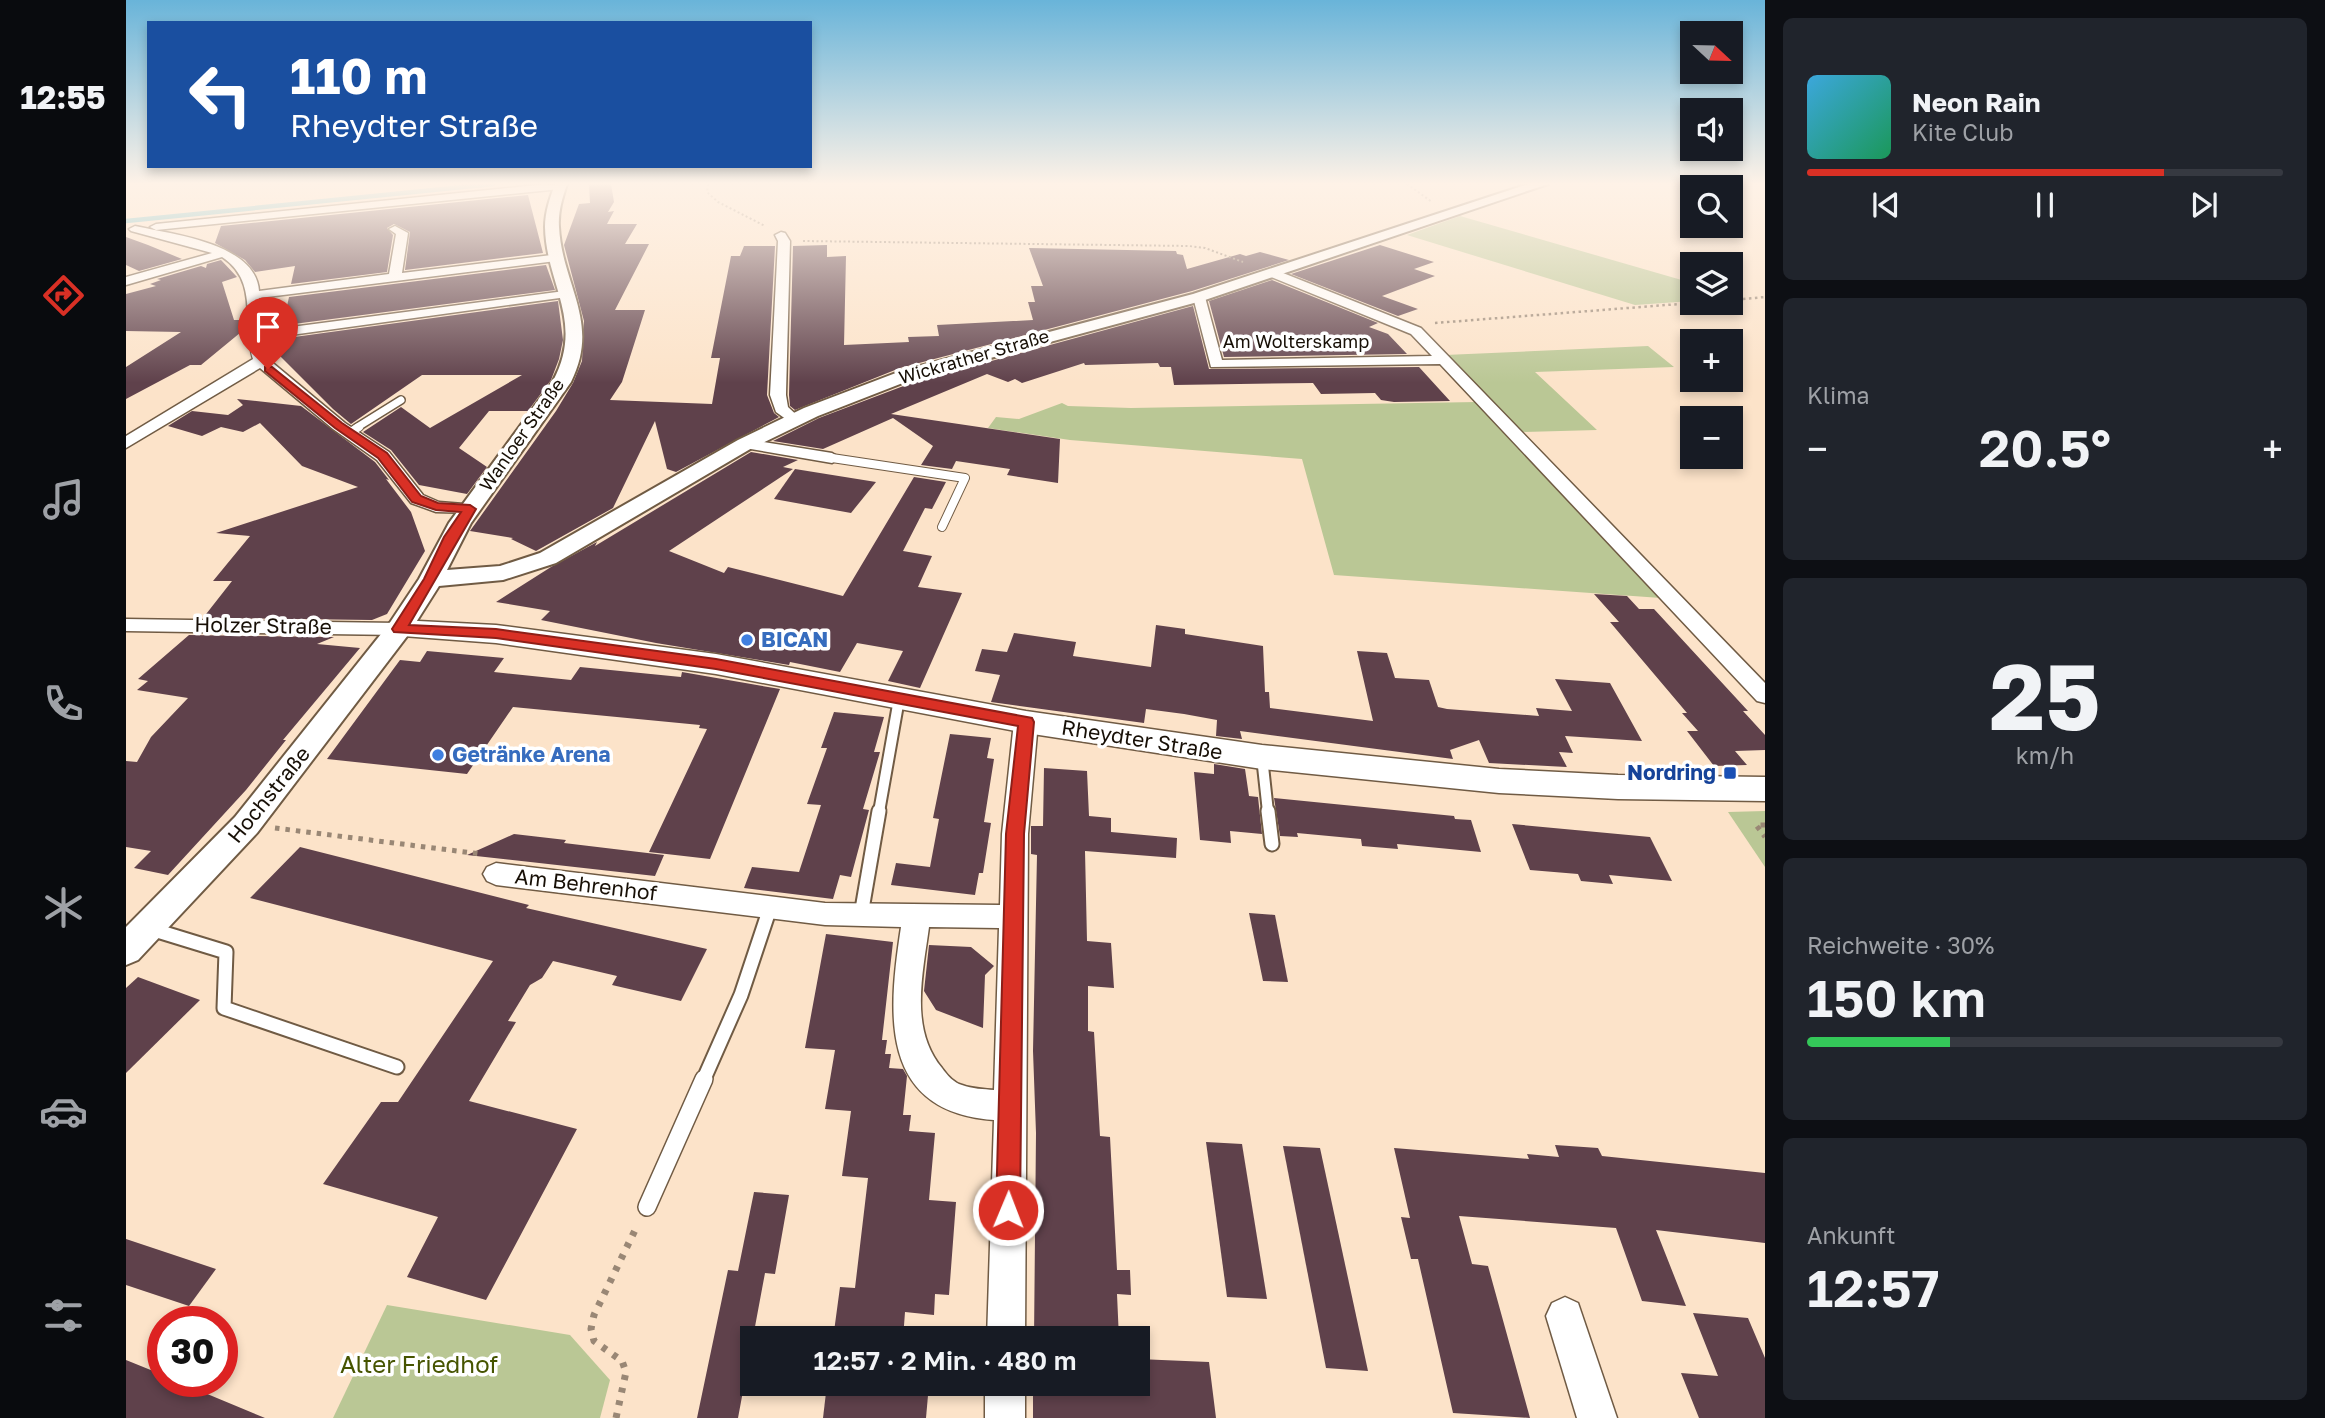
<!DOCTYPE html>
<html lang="de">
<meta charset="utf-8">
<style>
body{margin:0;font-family:"Golos Text",sans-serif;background:#20242c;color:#f1f3f6;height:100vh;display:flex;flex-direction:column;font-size:26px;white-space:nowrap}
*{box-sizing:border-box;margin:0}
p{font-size:23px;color:#9ea1a6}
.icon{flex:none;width:38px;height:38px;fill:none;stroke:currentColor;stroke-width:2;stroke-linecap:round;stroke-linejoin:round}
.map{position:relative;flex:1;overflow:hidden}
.side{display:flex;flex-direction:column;gap:18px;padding:18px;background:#0d0f14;width:560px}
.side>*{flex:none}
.hud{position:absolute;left:21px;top:21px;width:665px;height:147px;border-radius:0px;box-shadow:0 4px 10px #0003;background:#1a4fa0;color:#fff;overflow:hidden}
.needle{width:46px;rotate:112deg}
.buttons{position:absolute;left:1554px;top:21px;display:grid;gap:14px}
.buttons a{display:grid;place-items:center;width:63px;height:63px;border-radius:0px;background:#171b24;box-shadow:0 4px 10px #0003;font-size:35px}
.speed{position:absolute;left:21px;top:1306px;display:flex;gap:14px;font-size:35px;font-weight:700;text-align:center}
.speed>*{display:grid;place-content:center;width:91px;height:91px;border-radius:50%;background:#171b24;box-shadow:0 4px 10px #0003;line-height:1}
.speed .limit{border:10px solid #d22;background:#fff;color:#111}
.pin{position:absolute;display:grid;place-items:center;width:60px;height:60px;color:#fff;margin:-72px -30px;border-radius:50% 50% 50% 0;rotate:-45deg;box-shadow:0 0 7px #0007}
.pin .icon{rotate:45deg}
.me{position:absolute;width:77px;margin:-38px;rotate:1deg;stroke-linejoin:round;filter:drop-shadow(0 0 5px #0008)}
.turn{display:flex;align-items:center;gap:24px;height:147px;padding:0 28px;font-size:32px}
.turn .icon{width:91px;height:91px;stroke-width:2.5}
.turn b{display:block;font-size:49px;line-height:60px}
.big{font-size:52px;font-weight:600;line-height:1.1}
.side .tile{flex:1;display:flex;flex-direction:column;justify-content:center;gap:10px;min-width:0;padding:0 24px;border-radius:10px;background:#20242c}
.side .dial{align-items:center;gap:0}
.dial b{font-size:91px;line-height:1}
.song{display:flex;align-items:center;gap:21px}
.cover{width:84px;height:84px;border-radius:10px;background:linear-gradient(135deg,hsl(200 70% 55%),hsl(150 70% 35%))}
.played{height:7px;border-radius:4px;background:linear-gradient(90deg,#d93025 75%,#363941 75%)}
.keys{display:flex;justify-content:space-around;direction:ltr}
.heat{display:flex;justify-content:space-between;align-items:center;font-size:38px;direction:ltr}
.charge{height:10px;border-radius:5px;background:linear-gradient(90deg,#34c759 30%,#363941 0)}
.trip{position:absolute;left:614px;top:1326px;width:410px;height:70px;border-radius:0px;background:#171b24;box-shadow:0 4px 10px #0003;font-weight:600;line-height:70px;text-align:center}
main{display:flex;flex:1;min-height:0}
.tabs{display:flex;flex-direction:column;width:126px;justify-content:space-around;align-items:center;background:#090b0e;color:#9ea1a6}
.tabs .icon{width:49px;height:49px}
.tabs .on{color:#d93025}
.tabs b{font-size:32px;color:#f1f3f6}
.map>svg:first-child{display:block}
.green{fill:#bac795}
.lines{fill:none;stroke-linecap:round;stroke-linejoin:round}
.stream{stroke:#4cb3c3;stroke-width:4.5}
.building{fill:#5f414b}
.service-far4-casing{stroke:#705b44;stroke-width:10}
.service-far3-casing{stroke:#705b44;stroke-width:10}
.service-far2-casing{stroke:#705b44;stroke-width:14}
.service-far1-casing{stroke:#705b44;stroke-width:17}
.service-casing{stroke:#705b44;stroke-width:20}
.minor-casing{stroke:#705b44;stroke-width:3}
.tertiary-casing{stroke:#705b44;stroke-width:4}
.secondary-casing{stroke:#705b44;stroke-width:3}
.path-far3{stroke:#998775;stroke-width:2;stroke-dasharray:2 2.5;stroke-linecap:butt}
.path-far2{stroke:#998775;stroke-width:2.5;stroke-dasharray:2.5 3.5;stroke-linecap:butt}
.path-far1{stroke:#998775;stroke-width:5;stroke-dasharray:4.5 6;stroke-linecap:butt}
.path{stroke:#998775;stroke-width:7;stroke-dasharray:5 8;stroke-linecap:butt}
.service-far4{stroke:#fff;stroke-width:7}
.service-far3{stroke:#fff;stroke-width:8}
.service-far2{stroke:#fff;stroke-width:10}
.service-far1{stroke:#fff;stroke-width:13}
.service{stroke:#fff;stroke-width:17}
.minor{fill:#fff;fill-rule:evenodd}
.tertiary{fill:#fff;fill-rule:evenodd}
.secondary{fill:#fff;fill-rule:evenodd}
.route{fill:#d93025;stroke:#8d1f18;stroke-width:2}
.shop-dot{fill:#3f7fe0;stroke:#fff;stroke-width:2.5}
.transit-dot{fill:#1a4fb4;stroke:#fff;stroke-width:2.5}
.labels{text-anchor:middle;stroke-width:7;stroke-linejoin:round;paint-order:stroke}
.far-street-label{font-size:18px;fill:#170f06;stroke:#fff}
.street-label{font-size:21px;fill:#170f06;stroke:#fff}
.shop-label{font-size:21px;font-weight:bold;fill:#366cbe;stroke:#fff;text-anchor:start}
.transit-label{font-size:21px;font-weight:bold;fill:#164399;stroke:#fff;text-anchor:end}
.near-park-label{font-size:24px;fill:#465400;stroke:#fff}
</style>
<main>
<nav class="tabs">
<b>12:55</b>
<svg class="icon on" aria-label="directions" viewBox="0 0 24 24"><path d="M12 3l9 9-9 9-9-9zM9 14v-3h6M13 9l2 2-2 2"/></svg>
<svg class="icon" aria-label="music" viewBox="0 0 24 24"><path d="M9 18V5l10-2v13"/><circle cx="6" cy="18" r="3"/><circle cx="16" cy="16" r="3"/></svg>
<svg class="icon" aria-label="phone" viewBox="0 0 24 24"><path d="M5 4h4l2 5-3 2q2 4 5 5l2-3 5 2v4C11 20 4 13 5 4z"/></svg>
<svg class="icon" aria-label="climate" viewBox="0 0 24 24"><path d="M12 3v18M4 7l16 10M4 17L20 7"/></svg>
<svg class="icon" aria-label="car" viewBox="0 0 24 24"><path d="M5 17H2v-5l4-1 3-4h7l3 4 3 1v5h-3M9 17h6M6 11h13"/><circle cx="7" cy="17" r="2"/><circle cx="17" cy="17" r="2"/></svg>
<svg class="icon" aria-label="filters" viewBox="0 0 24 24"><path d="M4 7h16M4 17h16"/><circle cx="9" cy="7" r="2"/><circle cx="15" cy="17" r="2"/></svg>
</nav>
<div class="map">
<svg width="1639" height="1418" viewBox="0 0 1639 1418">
<rect width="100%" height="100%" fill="#fce3c9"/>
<g class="green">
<polygon points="1334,216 1566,283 1566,301 1509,305 1281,235"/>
<polygon points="1522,346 1548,367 1409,372 1471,430 1395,432 1319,355"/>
<polygon points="1351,402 1535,598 1208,575 1176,459 944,440 862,428 870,417 893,419 936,403 942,406 1005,408"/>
<polygon points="1639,811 1639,867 1602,812"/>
<polygon points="261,1305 444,1335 484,1380 474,1418 207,1418"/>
</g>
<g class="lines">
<polyline class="stream" points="0,221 367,184"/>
</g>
<g class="building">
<polygon points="463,184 485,184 488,202 482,212 488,211 481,224 511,224 499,244 523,244 489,310 519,310 496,382 484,400 586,404 594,358 585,358 605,256 614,256 618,246 649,246 641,395 648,413 653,417 550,472 541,469 529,421 487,508 410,551 385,539 387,538 344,531 430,411 447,383 456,361 458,321 438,245 453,204 464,203"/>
<polygon points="402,195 417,253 279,270 284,232 268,224 261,228 267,235 261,272 165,284 169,266 129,272 119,260 89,243 95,226"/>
<polygon points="0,237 22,245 56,259 13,271 0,265"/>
<polygon points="701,245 701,257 720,256 718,345 783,342 782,337 813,336 811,325 907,320 902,302 909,302 905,286 917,286 903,248 1050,251 1051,254 1057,255 1061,269 1114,254 1120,256 1134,252 1163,260 1066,291 774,368 669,410 664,406 663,395 667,246"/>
<polygon points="1254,245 1308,262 1288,269 1309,276 1256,296 1292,309 1272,316 1165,274"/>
<polygon points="95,260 111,277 96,282 108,320 120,320 120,328 75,365 64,365 0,399 0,367 55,332 0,331 0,294 30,286 24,284 35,280 31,279 75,266 80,268 81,264"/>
<polygon points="420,265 429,290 137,328 137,320 158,320 163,297"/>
<polygon points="1146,280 1252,323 1243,327 1262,334 1281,354 1098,357 1083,301"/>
<polygon points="432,301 437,340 433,359 425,380 402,411 363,411 333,448 361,467 341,494 293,485 265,450 237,432 275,407 304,428 396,375 296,375 225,424 207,409 139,341"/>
<polygon points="1067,306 1083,369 1293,367 1324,401 1268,402 1255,400 1249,393 1195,394 1187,383 1048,385 1045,367 1034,367 1032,363 959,365 958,363 896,383 889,379 882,382 861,374 765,414 934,439 932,483 881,475 884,469 830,461 826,469 795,465 807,446 767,418 697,449 647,441 693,418 788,382"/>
<polygon points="111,399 175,406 249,462 263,480 260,479 285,512 299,551 261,614 246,620 77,618 106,581 87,581 124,536 90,533 232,487 176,466 134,423 117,432 95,427 76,436 42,426 66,411 102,415 117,405"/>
<polygon points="625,452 672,460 657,467 667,469 543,551 598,573 602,567 717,596 788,477 820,482 806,509 799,508 777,551 806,556 792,587 836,593 794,688 762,681 777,651 731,643 714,672 664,662 663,665 530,643 415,620 424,611 370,602 425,567 471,542 469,546"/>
<polygon points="669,469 750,482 725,513 648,499"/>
<polygon points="1468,594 1501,596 1513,609 1528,609 1622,711 1617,711 1639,735 1639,750 1609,751 1621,765 1588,766 1561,731 1572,731 1556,713 1561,713 1484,622 1493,622"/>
<polygon points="1030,625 1059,629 1059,634 1137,646 1139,692 1143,692 1144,708 1247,721 1231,651 1261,653 1269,678 1303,680 1312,707 1321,709 1413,716 1410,708 1446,711 1429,679 1484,683 1516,741 1439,736 1447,753 1433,752 1441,767 1363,763 1353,740 1324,750 1327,759 1114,731 1116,739 1090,736 1091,720 1058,714 1020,709 1018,723 865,702 874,675 849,671 856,649 881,652 888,633 950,642 947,656 1025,667"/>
<polygon points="63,635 208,637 191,644 234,648 157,740 160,740 120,790 42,875 8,868 25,851 0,847 0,761 11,762 25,737 62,698 11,690 22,681 12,679"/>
<polygon points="301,651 378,658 368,672 445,680 454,667 555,677 556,672 654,689 584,859 523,852 581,729 573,728 574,725 387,707 341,774 201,759 274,660 294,662"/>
<polygon points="708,712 758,717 748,752 754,752 737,809 743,810 725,877 714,875 707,899 618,888 626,867 673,872 695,805 681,804 701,748 695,748"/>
<polygon points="824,734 865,738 861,758 868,759 858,822 865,823 857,873 853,873 849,895 765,885 770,863 804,867 813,819 807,818"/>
<polygon points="1088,764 1119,769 1123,796 1132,797 1136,834 1104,831 1105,843 1074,840 1068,772 1088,774"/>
<polygon points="918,768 961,771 963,816 985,818 985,832 1051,838 1050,858 959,851 961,941 985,943 988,988 962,986 962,1031 968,1032 974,1136 984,1137 991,1270 1004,1270 1005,1295 991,1294 993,1339 908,1339 910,1133 907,1051 911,855 905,854 905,826 917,826"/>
<polygon points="1148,798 1328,816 1329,819 1345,820 1355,852 1271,844 1272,849 1236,846 1235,839 1171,833 1172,837 1154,836"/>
<polygon points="1386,824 1524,837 1546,881 1483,875 1487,884 1455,881 1452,874 1404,870"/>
<polygon points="388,834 440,840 438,843 538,855 529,876 341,855"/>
<polygon points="174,847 403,905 400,908 581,949 555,1001 486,985 491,976 427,961 416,978 404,985 382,1021 390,1022 343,1101 451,1129 360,1300 281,1277 312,1217 197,1184 255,1102 272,1102 367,961 124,898"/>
<polygon points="1123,913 1149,915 1162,982 1137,981"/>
<polygon points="700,934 767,942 756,1040 761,1040 759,1054 765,1054 763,1068 777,1069 781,1076 777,1115 785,1115 783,1131 809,1133 803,1200 830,1202 823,1295 809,1294 808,1315 779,1312 777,1339 707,1339 714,1287 729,1288 742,1178 716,1176 725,1111 699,1109 709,1050 679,1048"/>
<polygon points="803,945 845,947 868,966 859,975 857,1028 810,1010 798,991"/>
<polygon points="12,977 74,1000 0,1073 0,988"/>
<polygon points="1080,1142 1116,1144 1141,1299 1101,1297"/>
<polygon points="1429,1145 1472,1148 1476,1156 1639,1173 1639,1243 1530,1230 1560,1306 1516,1301 1490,1228 1333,1216 1346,1264 1362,1266 1404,1418 1327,1413 1292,1259 1285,1259 1275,1217 1284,1218 1268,1148 1403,1159 1401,1154 1433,1157"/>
<polygon points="1157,1146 1194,1148 1242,1371 1200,1368"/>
<polygon points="628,1192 663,1195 649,1274 639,1273 612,1418 571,1418 602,1270 612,1271"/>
<polygon points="0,1239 90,1269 63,1306 0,1285"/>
<polygon points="1567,1313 1622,1318 1639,1358 1639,1418 1573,1418 1555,1373 1592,1376"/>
<polygon points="1012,1359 1083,1362 1090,1418 907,1418 907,1384 1012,1384"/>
<polygon points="0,1360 37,1375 37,1381 50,1381 139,1418 0,1418"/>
<polygon points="701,1384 803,1384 800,1418 697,1418"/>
</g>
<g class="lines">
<g class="service-far4-casing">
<polyline id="service-far4" points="230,428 275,400"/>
</g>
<g class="service-far3-casing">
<g id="service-far3">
<polyline points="223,433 233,427"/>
<polyline points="706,458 839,478 816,527"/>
</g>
</g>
<g class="service-far2-casing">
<g id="service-far2">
<polyline points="1136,757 1142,812"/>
<polyline points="753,812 773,699"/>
</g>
</g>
<g class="service-far1-casing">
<g id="service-far1">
<polyline points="1142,811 1146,844"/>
<polyline points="735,915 753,811"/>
<polyline points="25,929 100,952 98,1008 271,1067"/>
<polyline points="577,1081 615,995 644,908"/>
</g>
</g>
<g class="service-casing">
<polyline id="service" points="521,1207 578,1079"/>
</g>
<g class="minor-casing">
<g id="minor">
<polygon points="420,184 439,186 434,189 30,230 24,227 30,224"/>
<path d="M9 226C45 234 130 243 133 291L263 274 270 234 263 229 269 226 282 233 276 273 434 254 436 257 430 261 133 298 135 331 446 290 447 293 441 297 136 339 142 359 219 423 263 452 297 495 313 502 350 505 353 509 350 513 310 512 285 503 251 460 207 429 134 368 0 448V436L127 359C116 322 133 281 96 257L0 285V277L86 253 5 231 3 229Z"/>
<polygon points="655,232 659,233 664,241 660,395 662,407 676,420 668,425 650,412 644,395 652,241 649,235"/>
<polygon points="1147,269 1295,328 1639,683 1639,703 1631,701 1314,364 1085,367 1067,297 1073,293 1079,297 1096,360 1306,356 1285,334 1143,276 1141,273"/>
<polygon points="619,439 706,453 714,458 706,463 613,447 611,444 613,441"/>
<polygon points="0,619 273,623 280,624 283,629 280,634 273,635 0,631"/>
<path d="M900 714 908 716 912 722 902 834 899 1339H861L868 1120C752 1112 762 1012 775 927L699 925 370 885 361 881 357 874 361 867 370 863 699 903 874 905 876 834 888 722 892 716ZM803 927 873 928 868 1090C858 1089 846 1089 836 1085 828 1083 821 1075 816 1068 783 1029 797 973 803 927Z"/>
<polygon points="1439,1297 1452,1303 1491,1418 1451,1418 1420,1316 1426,1303"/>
<rect x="859" y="1384" width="40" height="34"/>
</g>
</g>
<g class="tertiary-casing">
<path id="tertiary" d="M429 184H441C436 199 432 212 433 227 436 285 475 322 445 382L345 523 321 570 374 566 414 553 612 440 678 408 775 371 1067 294 1402 184H1422L1079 300 787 379 692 416 626 448 430 563 377 580 313 586 282 635 131 833 12 960 0 965V927L109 817 263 624 293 579 323 523 427 381C459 321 420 285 419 227 419 212 424 198 429 184Z"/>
</g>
<g class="secondary-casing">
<polygon id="secondary" points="273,620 370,625 590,654 900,711 1136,745 1373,769 1492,775 1639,777 1639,801 1492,799 1373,793 1136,769 900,733 590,674 370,643 263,635 259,629 263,623"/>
</g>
<g class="path-far3">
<polyline points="582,184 581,192 592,202 639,226"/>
<polyline points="1281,184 1306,202"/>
<polyline points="677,241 1063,246 1079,248 1117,262"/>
</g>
<g class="path-far2">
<polyline points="1605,300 1639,297"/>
<polyline points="1309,323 1566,303"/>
</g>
<g class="path-far1">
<polyline points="1639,825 1630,825 1639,837"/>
<polyline points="149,828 355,854"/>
</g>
<polyline class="path" points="490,1418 500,1372 496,1361 468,1341 465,1329 468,1315 511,1226"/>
<use href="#service-far4" class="service-far4"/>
<use href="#service-far3" class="service-far3"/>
<use href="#service-far2" class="service-far2"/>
<use href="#service-far1" class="service-far1"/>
<use href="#service" class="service"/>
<use href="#minor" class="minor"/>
<use href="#tertiary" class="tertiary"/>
<use href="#secondary" class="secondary"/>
</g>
<linearGradient id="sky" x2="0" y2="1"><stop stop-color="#69b4d9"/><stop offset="0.48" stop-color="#fef2e7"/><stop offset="1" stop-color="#fef2e7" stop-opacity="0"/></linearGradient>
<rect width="1639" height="383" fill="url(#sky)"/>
<polygon class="route" points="139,367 146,367 216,423 261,453 295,496 312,503 344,505 350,509 283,625 370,629 590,659 906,718 908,722 898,834 894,1210 891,1218 882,1222 873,1218 870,1210 880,834 892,726 590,669 370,638 268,632 266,629 298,579 318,537 335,512 310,510 286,502 252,458 209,428 139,371"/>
<g class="shop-dot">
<circle cx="621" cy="640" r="7"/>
<circle cx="312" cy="755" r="7"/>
</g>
<rect class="transit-dot" x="1597" y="766" width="14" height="14" rx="3.5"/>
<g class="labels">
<g class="far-street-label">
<text x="1170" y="348">Am Wolterskamp</text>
<text transform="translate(848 357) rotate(-16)" y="6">Wickrather Straße</text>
<text transform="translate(396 435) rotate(-55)" y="6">Wanloer Straße</text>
</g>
<g class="street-label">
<text transform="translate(137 626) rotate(1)" y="7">Holzer Straße</text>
<text transform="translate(1016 740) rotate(9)" y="7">Rheydter Straße</text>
<text transform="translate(143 795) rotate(-51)" y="7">Hochstraße</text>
<text transform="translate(460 885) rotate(7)" y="7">Am Behrenhof</text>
</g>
<g class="shop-label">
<text x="635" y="647">BICAN</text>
<text x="326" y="762">Getränke Arena</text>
</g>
<g class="transit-label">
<text x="1590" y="780">Nordring</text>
</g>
<g class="near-park-label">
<text x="293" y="1373">Alter Friedhof</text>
</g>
</g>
</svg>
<div class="buttons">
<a><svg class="needle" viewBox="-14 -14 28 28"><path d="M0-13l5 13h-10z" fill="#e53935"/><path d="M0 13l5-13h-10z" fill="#9ea1a6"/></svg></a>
<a><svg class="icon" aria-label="sound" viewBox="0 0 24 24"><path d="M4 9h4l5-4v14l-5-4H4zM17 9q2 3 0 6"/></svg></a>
<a><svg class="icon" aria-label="search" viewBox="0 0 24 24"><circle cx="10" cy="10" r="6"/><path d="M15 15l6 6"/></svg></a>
<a><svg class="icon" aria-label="layers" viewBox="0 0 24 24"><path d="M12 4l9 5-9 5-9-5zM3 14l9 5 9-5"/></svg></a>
<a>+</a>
<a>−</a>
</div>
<div class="speed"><div class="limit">30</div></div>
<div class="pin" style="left:142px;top:369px;background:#d93025"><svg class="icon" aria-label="arrive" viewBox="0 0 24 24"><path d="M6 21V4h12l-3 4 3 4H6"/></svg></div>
<svg class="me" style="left:882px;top:1210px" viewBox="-20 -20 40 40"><circle r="17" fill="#d93025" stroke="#fff" stroke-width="3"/><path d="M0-11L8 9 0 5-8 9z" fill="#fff"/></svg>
<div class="trip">12:57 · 2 Min. · 480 m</div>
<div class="hud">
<div class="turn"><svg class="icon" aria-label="left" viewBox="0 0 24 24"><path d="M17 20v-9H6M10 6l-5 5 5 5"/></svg><div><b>110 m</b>Rheydter Straße</div></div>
</div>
</div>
<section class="side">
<div class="tile">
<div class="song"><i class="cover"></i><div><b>Neon Rain</b><p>Kite Club</p></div></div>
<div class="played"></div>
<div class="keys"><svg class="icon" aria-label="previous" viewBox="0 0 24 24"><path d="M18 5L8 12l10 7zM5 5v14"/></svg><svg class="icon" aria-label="pause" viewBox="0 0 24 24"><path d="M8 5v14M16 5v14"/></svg><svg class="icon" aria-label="next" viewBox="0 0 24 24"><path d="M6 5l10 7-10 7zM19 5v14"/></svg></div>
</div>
<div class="tile"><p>Klima</p>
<div class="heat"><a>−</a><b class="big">20.5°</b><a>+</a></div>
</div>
<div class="tile dial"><b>25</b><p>km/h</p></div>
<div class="tile"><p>Reichweite · 30%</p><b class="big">150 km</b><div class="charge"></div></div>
<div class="tile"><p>Ankunft</p><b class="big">12:57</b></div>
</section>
</main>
